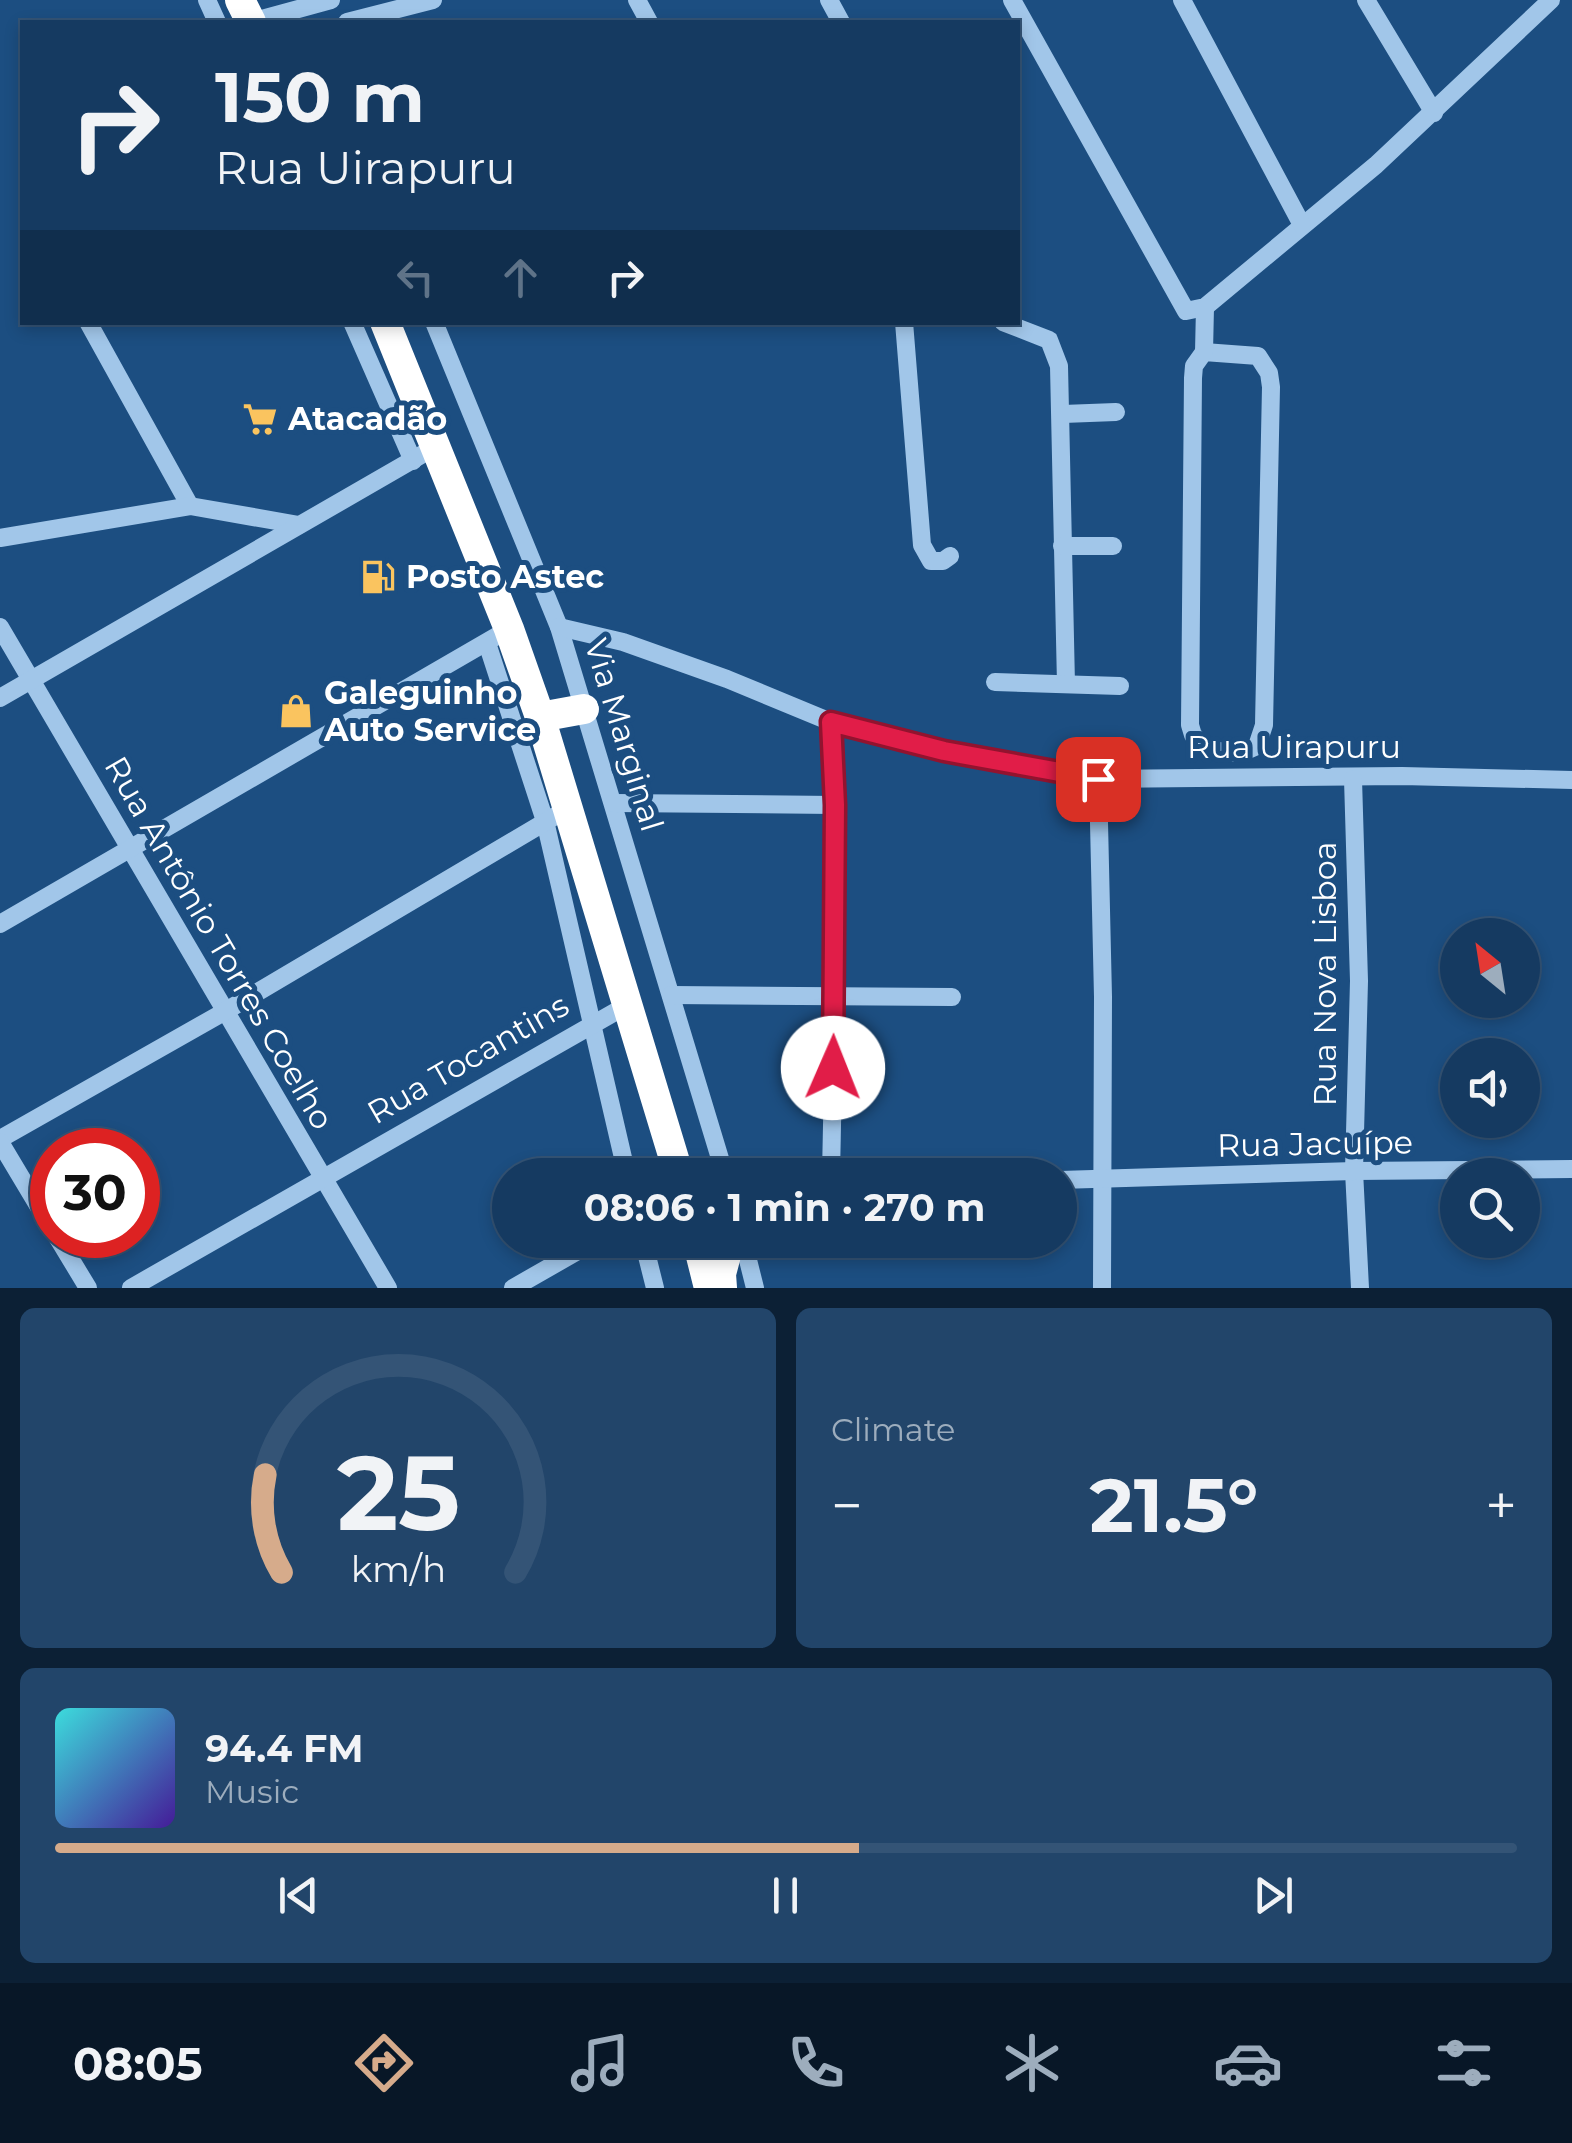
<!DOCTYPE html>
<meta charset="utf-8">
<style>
body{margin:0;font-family:Montserrat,sans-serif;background:#22456a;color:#f1f3f6;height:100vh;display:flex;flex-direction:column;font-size:38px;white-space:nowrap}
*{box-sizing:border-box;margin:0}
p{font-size:32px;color:#9dadbd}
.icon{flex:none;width:55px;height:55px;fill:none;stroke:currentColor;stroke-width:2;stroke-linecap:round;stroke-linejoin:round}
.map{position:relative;height:1288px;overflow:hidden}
.details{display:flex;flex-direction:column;gap:20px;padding:20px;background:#0c2035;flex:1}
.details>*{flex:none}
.top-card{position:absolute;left:20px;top:20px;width:1000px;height:305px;border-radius:0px;box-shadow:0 5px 15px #0003,0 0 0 2px #345476;background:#153a61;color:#f1f3f6;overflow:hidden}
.needle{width:65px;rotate:330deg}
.buttons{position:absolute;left:1440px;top:918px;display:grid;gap:20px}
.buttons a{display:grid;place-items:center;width:100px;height:100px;border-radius:50%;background:#153a61;box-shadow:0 5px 15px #0003,0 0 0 2px #345476;font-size:50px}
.speed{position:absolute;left:30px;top:1128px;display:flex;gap:20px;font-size:50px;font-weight:700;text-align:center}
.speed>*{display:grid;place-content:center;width:130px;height:130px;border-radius:50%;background:#153a61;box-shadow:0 5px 15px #0003,0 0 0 2px #345476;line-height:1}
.speed .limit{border:15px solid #d22;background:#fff;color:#111}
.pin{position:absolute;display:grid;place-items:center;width:85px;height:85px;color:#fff;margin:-42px;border-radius:20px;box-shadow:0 5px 15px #0006}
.me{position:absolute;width:110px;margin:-55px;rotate:1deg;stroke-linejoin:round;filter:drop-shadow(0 0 8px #0008)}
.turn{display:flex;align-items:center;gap:35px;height:210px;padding:0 30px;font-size:45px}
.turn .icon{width:130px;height:130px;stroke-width:2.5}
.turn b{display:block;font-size:70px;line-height:85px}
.lanes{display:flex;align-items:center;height:95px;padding:0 30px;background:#0003;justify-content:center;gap:50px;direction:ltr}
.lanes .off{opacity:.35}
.big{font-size:75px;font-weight:700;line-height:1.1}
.details .card{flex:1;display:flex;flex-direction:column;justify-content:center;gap:15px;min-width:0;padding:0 35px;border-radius:15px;background:#22456a}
.details .dial{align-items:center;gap:0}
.dial svg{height:260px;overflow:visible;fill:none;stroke:#345476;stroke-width:7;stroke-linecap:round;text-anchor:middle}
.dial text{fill:#f1f3f6;stroke:none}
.song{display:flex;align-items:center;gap:30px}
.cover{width:120px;height:120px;border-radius:15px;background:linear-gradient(135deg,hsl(180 70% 55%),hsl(260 70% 35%))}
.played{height:10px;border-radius:5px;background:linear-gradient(90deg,#d6ab8b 55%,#345476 55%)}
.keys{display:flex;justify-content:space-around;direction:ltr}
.heat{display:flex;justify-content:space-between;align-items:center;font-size:55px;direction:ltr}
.details .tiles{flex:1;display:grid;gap:20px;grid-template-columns:1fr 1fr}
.card:last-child{grid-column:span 2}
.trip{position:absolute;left:492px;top:1158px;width:585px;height:100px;border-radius:50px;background:#153a61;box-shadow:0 5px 15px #0003,0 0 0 2px #345476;font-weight:700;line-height:100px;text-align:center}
.dock{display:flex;height:160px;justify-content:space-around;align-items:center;background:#081727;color:#9dadbd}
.dock .icon{width:70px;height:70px}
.dock .active{color:#d6ab8b}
.dock b{font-size:45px;color:#f1f3f6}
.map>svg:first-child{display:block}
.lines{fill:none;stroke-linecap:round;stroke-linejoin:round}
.minor{stroke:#a1c6e9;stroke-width:18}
.highway{stroke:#fff;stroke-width:30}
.route-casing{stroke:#92132f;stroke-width:25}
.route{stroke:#e11d48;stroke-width:18}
.labels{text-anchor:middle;stroke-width:10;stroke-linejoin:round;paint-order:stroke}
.poi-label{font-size:32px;font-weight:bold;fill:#fff;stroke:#1c4e81;text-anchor:start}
.street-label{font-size:32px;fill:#fff;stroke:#1c4e81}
</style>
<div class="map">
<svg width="1572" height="1288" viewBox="0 0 1572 1288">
<rect width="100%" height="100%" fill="#1c4e81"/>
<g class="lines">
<g class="minor">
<polyline points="207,0 217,22"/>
<polyline points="637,0 649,22"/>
<polyline points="829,0 841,22"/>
<polyline points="1012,0 1186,311 1205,307 1376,165 1551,0"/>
<polyline points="1182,0 1302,225"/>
<polyline points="1366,0 1434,113"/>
<polyline points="251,22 331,0"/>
<polyline points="347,22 433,0"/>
<polyline points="88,322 190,506"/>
<polyline points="352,322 413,461"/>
<polyline points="434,322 559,627 725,1175"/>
<polyline points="904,322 922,545 931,561 943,561 950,556"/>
<polyline points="1003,322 1049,340 1059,366 1066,684"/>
<polygon points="1204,352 1258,356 1269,373 1271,387 1264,725 1257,746 1241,753 1207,750 1193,735 1190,725 1193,378 1194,366"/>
<polyline points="1204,352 1205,307"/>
<polyline points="1063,414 1116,412"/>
<polyline points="0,538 190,506 299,525"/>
<polyline points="1062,546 1113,546"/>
<polyline points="0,627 388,1288"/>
<polyline points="559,627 623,642 727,679 831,722 917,746 1098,779 1402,776 1572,780"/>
<polyline points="487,643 545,821 627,1175"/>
<polyline points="995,682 1120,686"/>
<polyline points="0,698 435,447"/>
<polyline points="1098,779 1103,997 1102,1288"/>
<polyline points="1353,779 1359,981 1354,1171 1360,1288"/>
<polyline points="614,803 835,805"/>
<polyline points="0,924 509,629"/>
<polyline points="671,995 952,997"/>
<polyline points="0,1139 224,1012 567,809"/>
<polyline points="0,1142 52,1229"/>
<path d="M831 1175C834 1024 838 873 831 722"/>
<polyline points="1060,1180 1354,1171 1572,1169"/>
<polyline points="56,1235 88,1288"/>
<polyline points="643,1240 655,1288"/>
<polyline points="743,1240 755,1288"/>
<polyline points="131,1288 629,1004"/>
<polyline points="513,1288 597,1240"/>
</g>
<g class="highway">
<polyline points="240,0 251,22"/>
<polyline points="385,322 509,629 540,717 679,1175"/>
<polyline points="540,717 584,709"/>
<polyline points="697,1240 709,1288"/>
<polyline points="722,1288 721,1274 730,1240"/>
</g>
</g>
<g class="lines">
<g class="route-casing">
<polyline id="route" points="833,1068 835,805 831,722 944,751 1098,779"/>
</g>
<use href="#route" class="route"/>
</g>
<defs>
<g id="supermarket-bare" transform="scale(2.7)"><path d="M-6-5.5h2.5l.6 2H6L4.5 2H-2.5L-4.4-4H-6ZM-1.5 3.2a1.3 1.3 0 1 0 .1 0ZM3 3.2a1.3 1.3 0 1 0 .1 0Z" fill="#fac45f" stroke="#1c4e81" stroke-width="2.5" paint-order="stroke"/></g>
<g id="fuel-bare" transform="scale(2.7)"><path d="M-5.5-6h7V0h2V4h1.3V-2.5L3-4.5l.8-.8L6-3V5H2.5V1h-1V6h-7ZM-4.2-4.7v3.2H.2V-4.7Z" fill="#fac45f" stroke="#1c4e81" stroke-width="2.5" paint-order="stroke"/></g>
<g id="shop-bare" transform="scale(2.7)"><path d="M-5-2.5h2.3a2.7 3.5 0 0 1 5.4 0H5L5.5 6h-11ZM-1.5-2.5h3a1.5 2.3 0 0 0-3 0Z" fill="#fac45f" stroke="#1c4e81" stroke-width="2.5" paint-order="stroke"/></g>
</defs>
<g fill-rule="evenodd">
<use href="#supermarket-bare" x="260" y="419"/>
<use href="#fuel-bare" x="378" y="577"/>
<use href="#shop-bare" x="296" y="711"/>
</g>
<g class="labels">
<g class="poi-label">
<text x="288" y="430">Atacadão</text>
<text x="406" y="588">Posto Astec</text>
<text x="324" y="704">Galeguinho<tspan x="324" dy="37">Auto Service</tspan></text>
</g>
<g class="street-label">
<text transform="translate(624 735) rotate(73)" y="11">Via Marginal</text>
<text x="1294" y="758">Rua Uirapuru</text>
<text transform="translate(219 943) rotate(60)" y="11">Rua Antônio Torres Coelho</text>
<text transform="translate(1325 974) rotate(-90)" y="11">Rua Nova Lisboa</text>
<text transform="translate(468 1059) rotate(-30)" y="11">Rua Tocantins</text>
<text transform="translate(1315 1144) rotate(-1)" y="11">Rua Jacuípe</text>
</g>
</g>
</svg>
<div class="buttons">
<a><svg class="needle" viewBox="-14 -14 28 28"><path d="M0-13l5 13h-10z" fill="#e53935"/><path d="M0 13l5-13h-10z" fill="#9dadbd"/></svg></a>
<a><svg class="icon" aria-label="sound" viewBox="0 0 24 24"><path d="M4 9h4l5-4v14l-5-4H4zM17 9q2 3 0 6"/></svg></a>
<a><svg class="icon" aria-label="search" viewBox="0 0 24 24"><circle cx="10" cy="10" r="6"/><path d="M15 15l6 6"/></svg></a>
</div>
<div class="speed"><div class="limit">30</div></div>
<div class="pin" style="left:1098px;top:779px;background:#d93025"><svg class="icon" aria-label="arrive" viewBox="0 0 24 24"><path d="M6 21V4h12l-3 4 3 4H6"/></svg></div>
<svg class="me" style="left:833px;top:1068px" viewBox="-20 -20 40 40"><circle r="19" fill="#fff"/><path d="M0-13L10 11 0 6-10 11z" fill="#e11d48"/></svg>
<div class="trip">08:06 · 1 min · 270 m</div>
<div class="top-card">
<div class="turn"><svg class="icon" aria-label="right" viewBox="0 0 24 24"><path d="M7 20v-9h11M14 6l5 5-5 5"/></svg><div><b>150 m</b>Rua Uirapuru</div></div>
<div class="lanes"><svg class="icon off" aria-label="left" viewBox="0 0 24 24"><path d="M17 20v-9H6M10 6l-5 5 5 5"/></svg><svg class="icon off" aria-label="ahead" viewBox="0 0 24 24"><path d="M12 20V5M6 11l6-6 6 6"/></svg><svg class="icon" aria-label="right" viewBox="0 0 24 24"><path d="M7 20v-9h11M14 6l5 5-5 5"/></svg></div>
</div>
</div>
<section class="details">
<div class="tiles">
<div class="card dial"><svg viewBox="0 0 100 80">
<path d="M14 69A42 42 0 1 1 86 69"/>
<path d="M14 69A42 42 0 0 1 9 39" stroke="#d6ab8b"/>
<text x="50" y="56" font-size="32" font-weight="700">25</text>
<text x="50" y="72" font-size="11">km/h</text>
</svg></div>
<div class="card"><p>Climate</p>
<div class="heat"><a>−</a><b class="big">21.5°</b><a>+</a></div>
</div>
<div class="card">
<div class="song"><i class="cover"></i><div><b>94.4 FM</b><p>Music</p></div></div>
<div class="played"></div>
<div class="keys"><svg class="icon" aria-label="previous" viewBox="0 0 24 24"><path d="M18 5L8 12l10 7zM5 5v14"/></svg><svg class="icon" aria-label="pause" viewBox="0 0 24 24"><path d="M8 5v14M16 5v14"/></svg><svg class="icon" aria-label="next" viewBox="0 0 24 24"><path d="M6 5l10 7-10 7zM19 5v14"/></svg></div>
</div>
</div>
</section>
<nav class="dock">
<b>08:05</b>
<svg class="icon active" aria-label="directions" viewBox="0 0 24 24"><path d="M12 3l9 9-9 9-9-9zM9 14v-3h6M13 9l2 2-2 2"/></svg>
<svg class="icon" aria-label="music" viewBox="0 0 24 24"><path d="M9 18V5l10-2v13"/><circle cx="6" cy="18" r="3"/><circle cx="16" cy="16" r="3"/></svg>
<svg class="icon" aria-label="phone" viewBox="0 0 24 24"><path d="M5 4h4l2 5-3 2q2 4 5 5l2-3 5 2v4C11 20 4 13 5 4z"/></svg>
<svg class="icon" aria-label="climate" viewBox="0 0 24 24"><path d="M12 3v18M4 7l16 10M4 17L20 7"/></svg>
<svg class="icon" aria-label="car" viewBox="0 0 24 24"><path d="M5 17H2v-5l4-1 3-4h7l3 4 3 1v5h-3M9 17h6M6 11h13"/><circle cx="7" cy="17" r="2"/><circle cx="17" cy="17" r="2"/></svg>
<svg class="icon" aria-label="filters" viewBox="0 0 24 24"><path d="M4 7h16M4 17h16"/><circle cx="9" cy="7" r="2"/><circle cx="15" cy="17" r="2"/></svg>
</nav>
